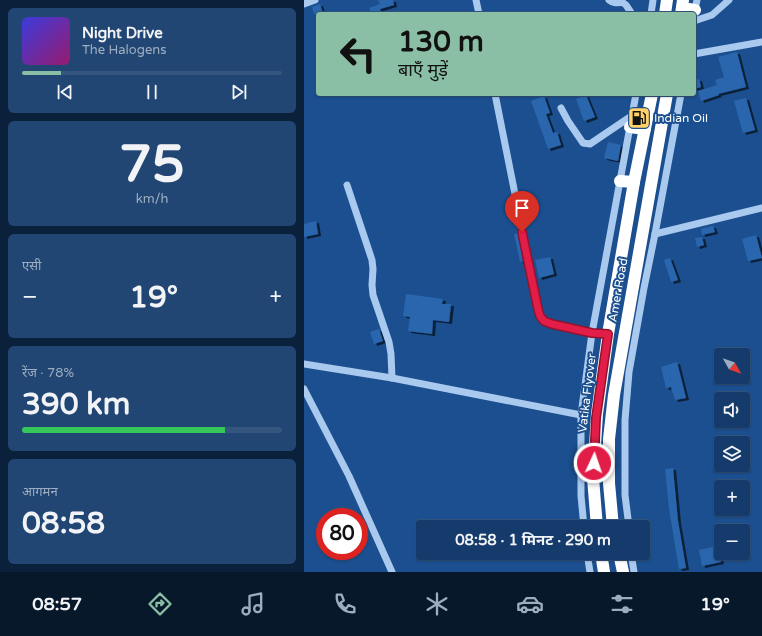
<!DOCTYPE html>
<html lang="hi">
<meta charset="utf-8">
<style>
body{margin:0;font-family:"Varela Round","Noto Sans Devanagari",sans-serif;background:#214673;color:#f1f3f6;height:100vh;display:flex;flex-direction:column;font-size:15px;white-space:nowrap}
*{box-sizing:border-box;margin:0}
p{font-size:13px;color:#9dadc1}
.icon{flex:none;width:22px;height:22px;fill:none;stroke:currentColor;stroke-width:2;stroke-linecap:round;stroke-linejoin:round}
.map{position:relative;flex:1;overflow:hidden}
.side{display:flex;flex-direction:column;gap:8px;padding:8px;background:#0b203b;width:304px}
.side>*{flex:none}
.banner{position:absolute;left:12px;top:12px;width:380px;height:84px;border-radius:4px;box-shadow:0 1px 3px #0004,0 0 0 1px #33557e;background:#8abfa5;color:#111;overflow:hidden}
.needle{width:26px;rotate:130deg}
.fabs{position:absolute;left:410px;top:348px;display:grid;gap:8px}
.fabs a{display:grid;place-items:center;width:36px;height:36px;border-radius:4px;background:#143b6b;box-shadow:0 1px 3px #0004,0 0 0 1px #33557e;font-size:20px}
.speed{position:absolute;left:12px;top:508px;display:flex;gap:8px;font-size:20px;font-weight:700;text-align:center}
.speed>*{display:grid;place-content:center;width:52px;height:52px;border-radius:50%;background:#143b6b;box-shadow:0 1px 3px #0004,0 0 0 1px #33557e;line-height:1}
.speed .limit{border:6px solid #d22;background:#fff;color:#111}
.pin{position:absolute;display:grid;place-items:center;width:34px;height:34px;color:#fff;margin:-41px -17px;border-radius:50% 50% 50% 0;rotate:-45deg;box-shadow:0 0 4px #0007}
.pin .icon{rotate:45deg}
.me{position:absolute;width:44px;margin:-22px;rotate:3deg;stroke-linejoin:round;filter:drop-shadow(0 0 3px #0008)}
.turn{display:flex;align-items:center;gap:14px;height:84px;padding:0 16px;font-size:18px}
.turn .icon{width:52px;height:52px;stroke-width:2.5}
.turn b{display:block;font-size:28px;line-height:34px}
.big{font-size:30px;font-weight:700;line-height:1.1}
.side .card{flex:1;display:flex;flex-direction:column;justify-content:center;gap:6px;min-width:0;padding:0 14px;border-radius:6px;background:#214673}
.side .dial{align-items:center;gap:0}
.dial b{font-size:52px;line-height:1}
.song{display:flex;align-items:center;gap:12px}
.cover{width:48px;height:48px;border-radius:6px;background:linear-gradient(135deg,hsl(240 70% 55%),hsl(320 70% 35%))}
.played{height:4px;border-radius:2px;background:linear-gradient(90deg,#8abfa5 15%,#33557e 15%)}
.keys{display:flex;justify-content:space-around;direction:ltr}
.heat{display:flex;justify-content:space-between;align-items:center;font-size:22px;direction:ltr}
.charge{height:6px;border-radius:3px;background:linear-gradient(90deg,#34c759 78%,#33557e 0)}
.trip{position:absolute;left:112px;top:520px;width:234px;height:40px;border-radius:4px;background:#143b6b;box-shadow:0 1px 3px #0004,0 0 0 1px #33557e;font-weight:700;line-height:40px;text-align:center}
.tabs{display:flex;height:64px;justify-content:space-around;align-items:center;background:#08182b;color:#9dadc1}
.tabs .icon{width:28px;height:28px}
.tabs .active{color:#8abfa5}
.tabs b{font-size:18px;color:#f1f3f6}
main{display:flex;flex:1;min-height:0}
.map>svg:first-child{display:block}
.building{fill:#2a66ad;filter:url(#shadow)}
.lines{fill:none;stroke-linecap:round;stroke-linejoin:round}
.minor{stroke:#a9c9ee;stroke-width:7}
.highway{stroke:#fff;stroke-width:12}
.route-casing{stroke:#92132f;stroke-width:10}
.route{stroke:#e11d48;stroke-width:7}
.labels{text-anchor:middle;stroke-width:4;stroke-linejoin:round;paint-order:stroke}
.poi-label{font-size:12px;fill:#fff;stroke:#1b4f8f;text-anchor:start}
.street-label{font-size:12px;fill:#fff;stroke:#1b4f8f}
</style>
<main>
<section class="side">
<div class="card">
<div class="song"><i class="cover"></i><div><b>Night Drive</b><p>The Halogens</p></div></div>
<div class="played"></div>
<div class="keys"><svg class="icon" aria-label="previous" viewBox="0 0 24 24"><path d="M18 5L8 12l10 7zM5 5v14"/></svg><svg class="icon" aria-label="pause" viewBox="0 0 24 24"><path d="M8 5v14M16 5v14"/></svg><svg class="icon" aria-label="next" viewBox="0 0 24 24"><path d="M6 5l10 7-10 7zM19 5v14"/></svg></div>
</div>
<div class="card dial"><b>75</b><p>km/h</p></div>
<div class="card"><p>एसी</p>
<div class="heat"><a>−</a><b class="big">19°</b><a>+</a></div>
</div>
<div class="card"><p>रेंज · 78%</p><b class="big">390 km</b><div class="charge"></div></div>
<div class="card"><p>आगमन</p><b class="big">08:58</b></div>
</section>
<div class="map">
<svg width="458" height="572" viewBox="0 0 458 572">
<defs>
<filter id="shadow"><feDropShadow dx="3" dy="2" stdDeviation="0" flood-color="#0009"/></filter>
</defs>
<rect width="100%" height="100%" fill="#1b4f8f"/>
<g class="building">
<polygon points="74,0 89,0 90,5 76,9 78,14 68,14 65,8 76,4"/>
<polygon points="16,4 19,14 10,14 8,7"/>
<polygon points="433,52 442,87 414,94 415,95 397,101 394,91 413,85 411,80 420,77 414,57"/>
<polygon points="395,79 397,87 390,89 390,80"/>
<polygon points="282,95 291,117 280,121 272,99"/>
<polygon points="240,96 246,113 242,114 249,133 253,132 257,145 244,149 227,101"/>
<polygon points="442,98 451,130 439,133 430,101"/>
<polygon points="304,142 317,145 314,161 300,158"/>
<polygon points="12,221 14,234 0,237 0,224"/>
<polygon points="409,226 411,232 398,235 397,229"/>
<polygon points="214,233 219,261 216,262 210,234"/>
<polygon points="452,235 458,258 444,261 438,239"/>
<polygon points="398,237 400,245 393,247 391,238"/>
<polygon points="246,257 250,274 235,278 231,260"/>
<polygon points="366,258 374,280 367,282 360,260"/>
<polygon points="102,294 139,299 138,304 147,304 145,322 129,320 128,334 104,331 106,317 99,316"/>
<polygon points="75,329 79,341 70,344 66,332"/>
<polygon points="373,362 382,398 371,400 367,387 362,388 357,367"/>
<polygon points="369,468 374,521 382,568 375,569 365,509 361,469"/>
<polygon points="413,546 417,562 398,566 395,550"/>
</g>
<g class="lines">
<g class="minor">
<polyline points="172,0 175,14"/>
<path d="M305 0C310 4 313 3 318 2L322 5 328 14"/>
<polyline points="0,4 11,0"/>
<polyline points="347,14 349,0"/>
<polyline points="390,14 393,0"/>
<polyline points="390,21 408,15 425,0"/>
<polyline points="390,54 458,42"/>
<polyline points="191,94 234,309 236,316 240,321 248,324 288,333 304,334"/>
<polyline points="257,108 264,121 279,143 286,144 329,115"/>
<polyline points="43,185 68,260 69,269 68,285 69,295 85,342 87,354 88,378"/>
<polyline points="351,234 458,208"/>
<polyline points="0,364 88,378 277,415"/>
<polyline points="0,389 45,476 88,572"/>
<polyline points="280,527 277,496 277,415 288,333 332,94"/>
<polyline points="325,527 321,495 321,420 325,372 340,288 351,234 377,94"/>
<polyline points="283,553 286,572"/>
<polyline points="327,553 330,572"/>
</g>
<g class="highway">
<polyline points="378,8 391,10"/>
<polyline points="361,14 363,0"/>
<polyline points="377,14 379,0"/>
<polyline points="326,127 341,129"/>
<polyline points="316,181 330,182"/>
<polyline points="293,527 289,478 293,414 304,334 330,182 348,94"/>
<polyline points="309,527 305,483 305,439 310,395 363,94"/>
<polyline points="297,553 300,572"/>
<polyline points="315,553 319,572"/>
</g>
</g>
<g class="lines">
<g class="route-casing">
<polyline id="route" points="218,232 234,309 236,316 240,321 248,324 288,333 304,334 292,418 290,463"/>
</g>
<use href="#route" class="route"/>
</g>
<defs>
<g id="fuel-square" transform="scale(1.15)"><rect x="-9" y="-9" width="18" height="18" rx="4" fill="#ffd166" stroke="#1b4f8f"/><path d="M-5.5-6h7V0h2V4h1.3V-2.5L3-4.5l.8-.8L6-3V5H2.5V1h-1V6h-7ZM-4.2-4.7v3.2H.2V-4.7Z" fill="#111"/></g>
</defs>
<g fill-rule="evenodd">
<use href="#fuel-square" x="335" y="118"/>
</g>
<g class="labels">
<g class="poi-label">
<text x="350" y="122">Indian Oil</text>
</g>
<g class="street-label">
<text transform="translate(314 290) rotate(-80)" y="4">Amer Road</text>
<text transform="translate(283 393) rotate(-83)" y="4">Vatika Flyover</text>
</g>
</g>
</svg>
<div class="fabs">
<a><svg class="needle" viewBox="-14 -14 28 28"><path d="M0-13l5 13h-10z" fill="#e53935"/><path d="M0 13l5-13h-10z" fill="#9dadc1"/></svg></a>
<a><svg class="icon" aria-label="sound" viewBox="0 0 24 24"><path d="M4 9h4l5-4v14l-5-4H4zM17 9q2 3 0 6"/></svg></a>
<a><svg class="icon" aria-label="layers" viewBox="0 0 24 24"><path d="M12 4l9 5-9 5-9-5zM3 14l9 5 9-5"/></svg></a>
<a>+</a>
<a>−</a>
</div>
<div class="speed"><div class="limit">80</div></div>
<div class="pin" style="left:218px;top:232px;background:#d93025"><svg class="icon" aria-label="arrive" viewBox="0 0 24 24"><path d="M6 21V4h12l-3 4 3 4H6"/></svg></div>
<svg class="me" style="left:290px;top:463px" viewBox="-20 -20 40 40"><circle r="17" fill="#e11d48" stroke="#fff" stroke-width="3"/><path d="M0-11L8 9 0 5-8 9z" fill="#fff"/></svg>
<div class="trip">08:58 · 1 मिनट · 290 m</div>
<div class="banner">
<div class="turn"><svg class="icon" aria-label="left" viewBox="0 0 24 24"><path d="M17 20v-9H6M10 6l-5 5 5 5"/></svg><div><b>130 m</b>बाएँ मुड़ें</div></div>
</div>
</div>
</main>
<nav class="tabs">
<b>08:57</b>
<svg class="icon active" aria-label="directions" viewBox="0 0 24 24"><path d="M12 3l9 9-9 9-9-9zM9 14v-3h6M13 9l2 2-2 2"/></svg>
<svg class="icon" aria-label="music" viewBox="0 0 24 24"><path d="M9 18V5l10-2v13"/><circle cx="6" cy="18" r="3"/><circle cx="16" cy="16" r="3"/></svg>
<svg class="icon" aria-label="phone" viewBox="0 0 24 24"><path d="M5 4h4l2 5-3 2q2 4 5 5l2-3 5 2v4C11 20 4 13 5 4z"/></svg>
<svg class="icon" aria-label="climate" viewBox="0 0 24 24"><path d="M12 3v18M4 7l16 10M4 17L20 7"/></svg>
<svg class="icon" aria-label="car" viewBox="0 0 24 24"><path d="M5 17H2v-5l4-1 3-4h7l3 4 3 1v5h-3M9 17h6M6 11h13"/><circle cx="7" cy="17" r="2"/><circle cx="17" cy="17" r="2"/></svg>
<svg class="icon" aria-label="filters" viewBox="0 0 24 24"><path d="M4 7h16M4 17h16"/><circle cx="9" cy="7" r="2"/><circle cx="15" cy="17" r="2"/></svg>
<b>19°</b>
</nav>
